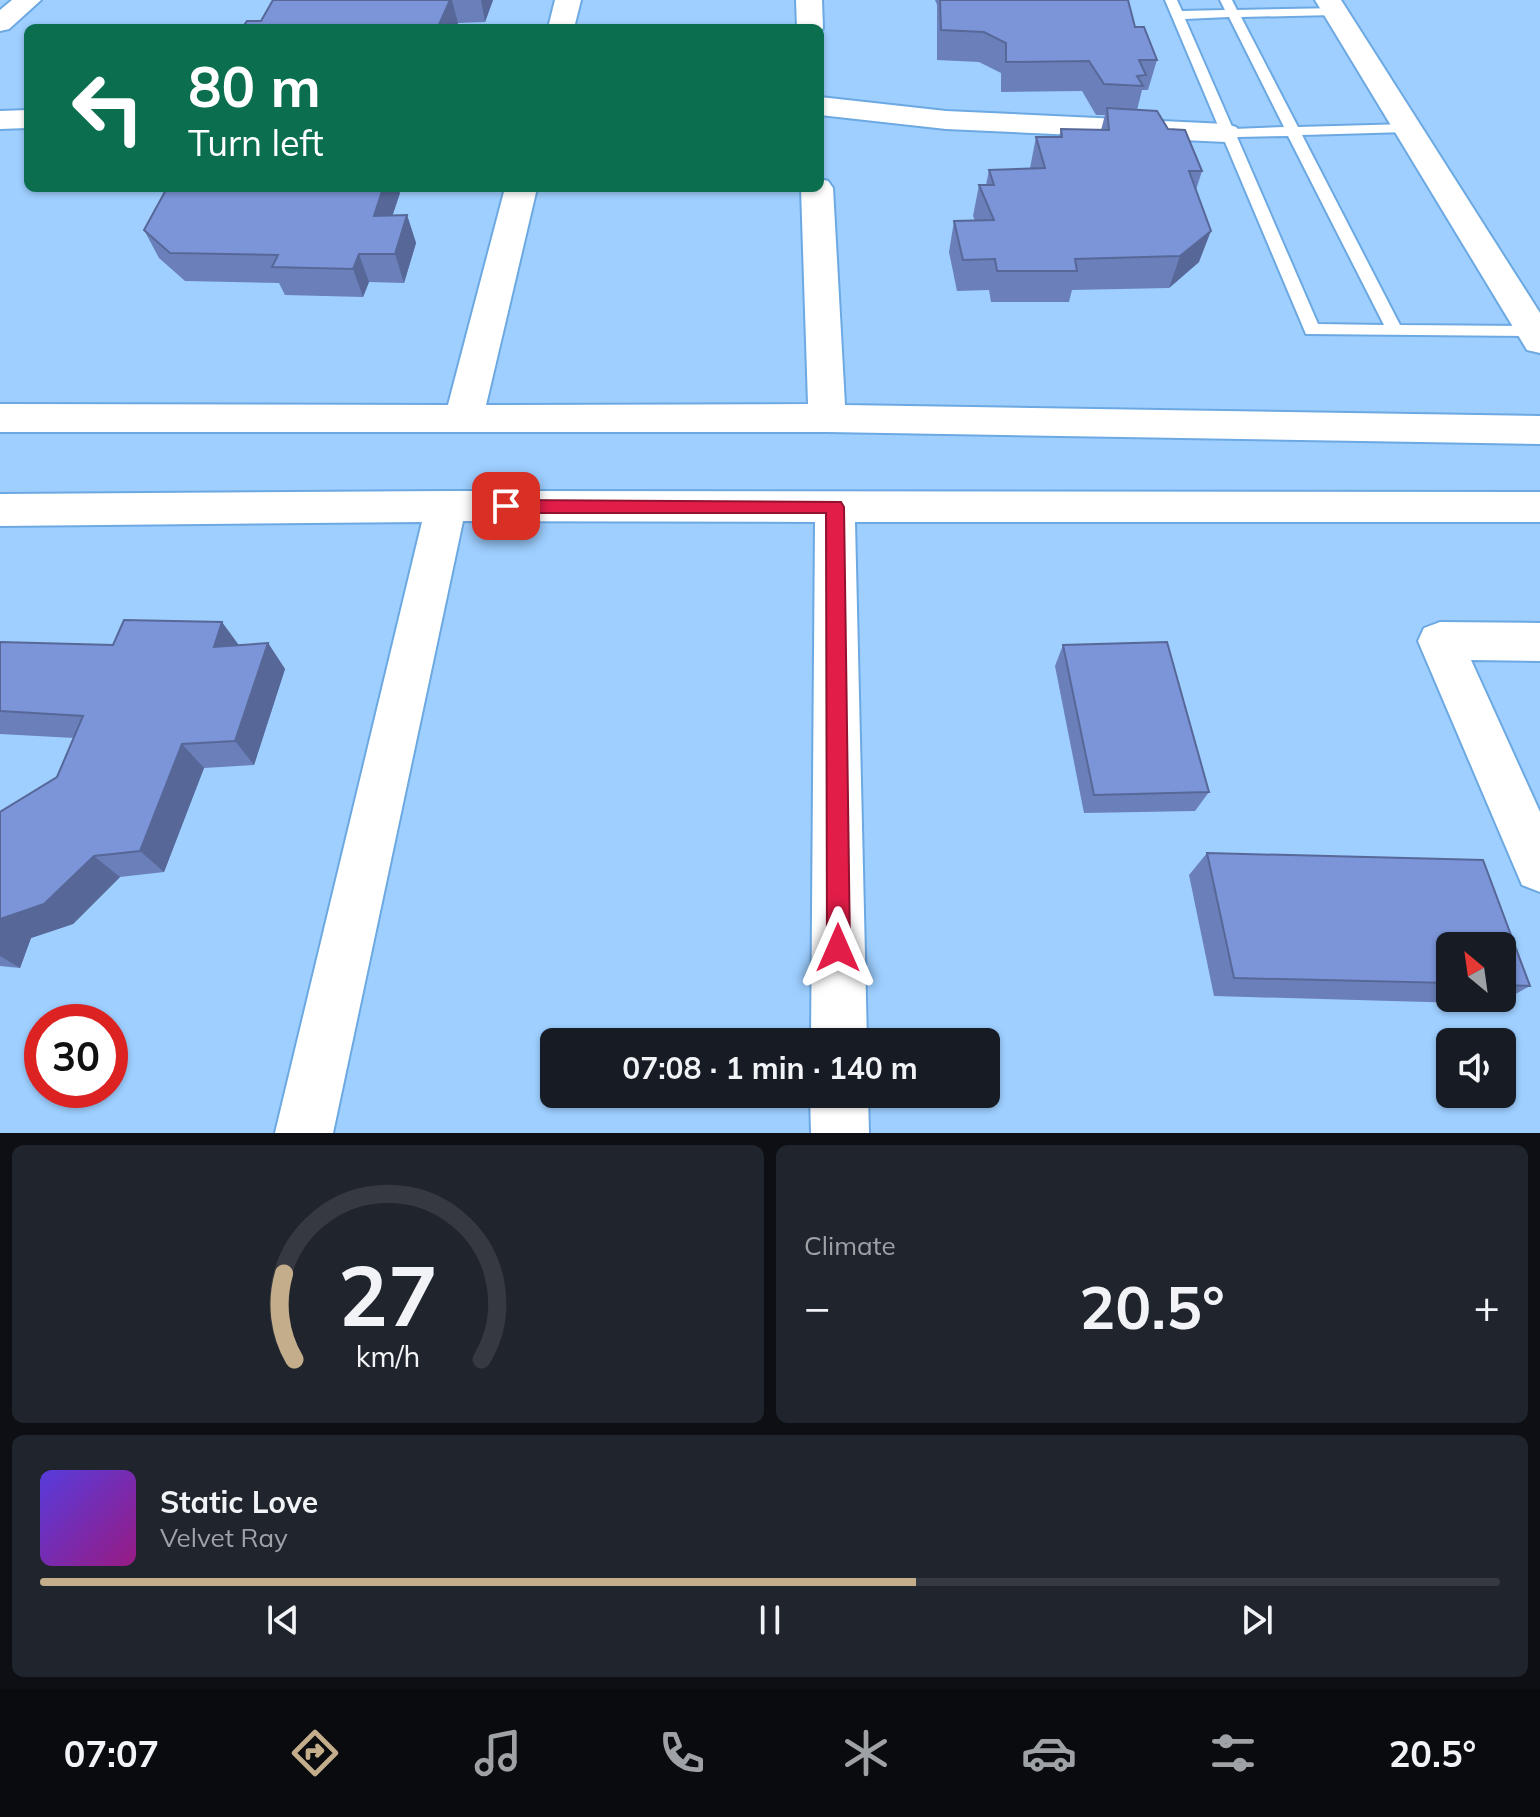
<!DOCTYPE html>
<meta charset="utf-8">
<style>
body{margin:0;font-family:Mulish,sans-serif;background:#20242c;color:#f1f3f6;height:100vh;display:flex;flex-direction:column;font-size:30px;white-space:nowrap}
*{box-sizing:border-box;margin:0}
p{font-size:26px;color:#9ea1a6}
.icon{flex:none;width:44px;height:44px;fill:none;stroke:currentColor;stroke-width:2;stroke-linecap:round;stroke-linejoin:round}
.map{position:relative;height:1133px;overflow:hidden}
.sheet{display:flex;flex-direction:column;gap:12px;padding:12px;background:#0d0f14;flex:1}
.sheet>*{flex:none}
.hud{position:absolute;left:24px;top:24px;width:800px;height:168px;border-radius:12px;box-shadow:0 2px 6px #0004;background:#0b6e4f;color:#fff;overflow:hidden}
.needle{width:52px;rotate:331deg}
.tools{position:absolute;left:1436px;top:932px;display:grid;gap:16px}
.tools a{display:grid;place-items:center;width:80px;height:80px;border-radius:12px;background:#171b24;box-shadow:0 2px 6px #0004;font-size:40px}
.speed{position:absolute;left:24px;top:1004px;display:flex;gap:16px;font-size:40px;font-weight:700;text-align:center}
.speed>*{display:grid;place-content:center;width:104px;height:104px;border-radius:50%;background:#171b24;box-shadow:0 2px 6px #0004;line-height:1}
.speed .limit{border:12px solid #d22;background:#fff;color:#111}
.pin{position:absolute;display:grid;place-items:center;width:68px;height:68px;color:#fff;margin:-34px;border-radius:16px;box-shadow:0 4px 12px #0006}
.me{position:absolute;width:88px;margin:-44px;rotate:0deg;stroke-linejoin:round;filter:drop-shadow(0 0 6px #0008)}
.turn{display:flex;align-items:center;gap:28px;height:168px;padding:0 32px;font-size:36px}
.turn .icon{width:104px;height:104px;stroke-width:2.5}
.turn b{display:block;font-size:56px;line-height:68px}
.big{font-size:60px;font-weight:700;line-height:1.1}
.sheet .card{flex:1;display:flex;flex-direction:column;justify-content:center;gap:12px;min-width:0;padding:0 28px;border-radius:12px;background:#20242c}
.sheet .dial{align-items:center;gap:0}
.dial svg{height:208px;overflow:visible;fill:none;stroke:#363941;stroke-width:7;stroke-linecap:round;text-anchor:middle}
.dial text{fill:#f1f3f6;stroke:none}
.song{display:flex;align-items:center;gap:24px}
.cover{width:96px;height:96px;border-radius:12px;background:linear-gradient(135deg,hsl(250 70% 55%),hsl(310 70% 35%))}
.played{height:8px;border-radius:4px;background:linear-gradient(90deg,#c4ad8b 60%,#363941 60%)}
.keys{display:flex;justify-content:space-around;direction:ltr}
.heat{display:flex;justify-content:space-between;align-items:center;font-size:44px;direction:ltr}
.sheet .tiles{flex:1;display:grid;gap:12px;grid-template-columns:1fr 1fr}
.card:last-child{grid-column:span 2}
.trip{position:absolute;left:540px;top:1028px;width:460px;height:80px;border-radius:12px;background:#171b24;box-shadow:0 2px 6px #0004;font-weight:700;line-height:80px;text-align:center}
.dock{display:flex;height:128px;justify-content:space-around;align-items:center;background:#090b0e;color:#9ea1a6}
.dock .icon{width:56px;height:56px}
.dock .current{color:#c4ad8b}
.dock b{font-size:36px;color:#f1f3f6}
.map>svg:first-child{display:block}
.lines{fill:none;stroke-linecap:round;stroke-linejoin:round}
.service-casing{stroke:#6ca9e2;stroke-width:4}
.minor-casing{stroke:#6ca9e2;stroke-width:4}
.service{fill:#fff;fill-rule:evenodd}
.minor{fill:#fff;fill-rule:evenodd}
.wall{fill:#6b80bb;fill-rule:evenodd}
.shaded-wall{fill:#576898}
.building{fill:#7c95d9;stroke:#576898;stroke-width:2}
.route{fill:#e11d48;stroke:#92132f;stroke-width:2}
</style>
<div class="map">
<svg width="1540" height="1133" viewBox="0 0 1540 1133">
<rect width="100%" height="100%" fill="#9ecfff"/>
<g class="lines">
<g class="service-casing">
<path id="service" d="M1165 0H1177L1182 11 1225 10 1220 0H1232L1237 10 1339 8V14L1335 15 1241 17 1298 127 1408 124 1415 128 1408 132 1302 135 1400 325 1534 326 1540 328V336L1306 334ZM1229 17 1284 127 1233 129 1185 19ZM1288 136 1384 325 1318 324 1237 137Z"/>
</g>
<g class="minor-casing">
<g id="minor">
<polygon points="12,0 41,0 9,29 0,31 0,10"/>
<polygon points="555,0 581,0 574,28 548,28"/>
<polygon points="796,0 822,0 823,28 820,33 820,28 797,28"/>
<polygon points="1315,0 1341,0 1540,313 1540,353 1527,350"/>
<polygon points="820,97 946,111 1226,124 1236,127 1241,133 1236,139 1226,142 946,129 820,115"/>
<polygon points="28,110 28,128 0,129 0,111"/>
<polygon points="820,179 828,181 833,188 845,405 1540,416 1540,444 827,432 0,432 0,404 448,405 505,188 537,188 486,405 808,404 801,188 820,188"/>
<polygon points="446,491 1540,492 1540,522 855,522 867,1042 811,1042 815,522 463,521 333,1133 275,1133 422,522 0,526 0,494"/>
<polygon points="1440,622 1540,623 1540,661 1471,660 1540,812 1540,892 1522,885 1418,641 1424,628"/>
<polygon points="810,1094 868,1094 869,1133 811,1133"/>
</g>
</g>
<use href="#service" class="service"/>
<use href="#minor" class="minor"/>
</g>
<g class="wall">
<polygon points="273,0 493,0 485,22 458,23 456,28 242,28 261,21"/>
<polygon points="935,0 1128,0 1135,27 1157,60 1148,90 1142,90 1137,110 1168,129 1202,171 1196,190 1199,262 1169,288 1072,290 1069,302 991,302 989,290 957,291 949,252 954,221 975,221 973,216 979,185 986,185 989,170 1030,168 1036,137 1059,137 1061,129 1101,130 1105,115 1096,115 1082,91 1001,92 1001,73 979,62 937,60 937,5"/>
<polygon points="400,193 392,216 407,215 416,243 404,283 369,282 363,297 285,295 279,283 185,281 159,258 144,230"/>
<polygon points="0,642 113,645 239,645 268,643 285,669 254,765 204,768 164,872 120,877 73,924 31,938 20,968 0,966 0,812 57,777 74,738 0,734"/>
<polygon points="1063,645 1209,792 1195,811 1084,813 1055,666"/>
<path d="M1207 853 1483 860 1530 986 1497 1004 1214 996 1189 875ZM1450 946H1502V998H1450Z"/>
</g>
<g class="shaded-wall">
<polygon points="450,0 452,0 458,23 456,28 438,28"/>
<polygon points="481,0 493,0 485,22"/>
<polygon points="383,188 398,188 400,193 383,244 374,216"/>
<polygon points="407,215 416,243 404,283 395,254"/>
<polygon points="1211,231 1199,262 1169,288 1180,256"/>
<polygon points="359,254 369,282 363,297 353,269"/>
<polygon points="222,622 241,648 214,647"/>
<polygon points="268,643 285,669 254,765 235,741"/>
<polygon points="182,744 204,768 164,872 140,851"/>
<polygon points="94,856 120,877 73,924 31,938 20,968 0,956 0,919"/>
</g>
<g class="building">
<polygon points="273,0 450,0 438,27 242,28 247,21 261,21"/>
<polygon points="940,0 1128,0 1135,27 1144,27 1157,60 1139,60 1146,75 1137,76 1143,86 1104,84 1089,61 1006,62 1006,43 984,32 941,30"/>
<polygon points="1107,108 1157,111 1168,129 1185,130 1202,171 1189,171 1211,231 1180,256 1075,259 1077,271 997,271 995,259 963,260 954,221 994,220 979,185 994,185 989,170 1045,168 1036,137 1062,137 1061,129 1109,130"/>
<polygon points="167,188 383,188 374,216 407,215 395,254 359,254 353,269 272,267 278,255 170,253 144,230"/>
<polygon points="124,620 222,622 214,647 268,643 235,741 182,744 140,851 94,856 44,904 0,919 0,812 57,777 83,716 0,711 0,642 113,645"/>
<polygon points="1167,642 1209,792 1094,795 1063,645"/>
<polygon points="1207,853 1483,860 1530,986 1502,985 1502,946 1450,946 1450,983 1234,978"/>
</g>
<polygon class="route" points="506,500 841,502 844,507 850,948 846,956 838,959 830,956 827,948 826,513 506,513 497,506"/>
</svg>
<div class="tools">
<a><svg class="needle" viewBox="-14 -14 28 28"><path d="M0-13l5 13h-10z" fill="#e53935"/><path d="M0 13l5-13h-10z" fill="#9ea1a6"/></svg></a>
<a><svg class="icon" aria-label="sound" viewBox="0 0 24 24"><path d="M4 9h4l5-4v14l-5-4H4zM17 9q2 3 0 6"/></svg></a>
</div>
<div class="speed"><div class="limit">30</div></div>
<div class="pin" style="left:506px;top:506px;background:#d93025"><svg class="icon" aria-label="arrive" viewBox="0 0 24 24"><path d="M6 21V4h12l-3 4 3 4H6"/></svg></div>
<svg class="me" style="left:838px;top:948px" viewBox="-20 -20 40 40"><path d="M0-17L14 15 0 8-14 15z" fill="#e11d48" stroke="#fff" stroke-width="4"/></svg>
<div class="trip">07:08 · 1 min · 140 m</div>
<div class="hud">
<div class="turn"><svg class="icon" aria-label="left" viewBox="0 0 24 24"><path d="M17 20v-9H6M10 6l-5 5 5 5"/></svg><div><b>80 m</b>Turn left</div></div>
</div>
</div>
<section class="sheet">
<div class="tiles">
<div class="card dial"><svg viewBox="0 0 100 80">
<path d="M14 69A42 42 0 1 1 86 69"/>
<path d="M14 69A42 42 0 0 1 10 36" stroke="#c4ad8b"/>
<text x="50" y="56" font-size="32" font-weight="700">27</text>
<text x="50" y="72" font-size="11">km/h</text>
</svg></div>
<div class="card"><p>Climate</p>
<div class="heat"><a>−</a><b class="big">20.5°</b><a>+</a></div>
</div>
<div class="card">
<div class="song"><i class="cover"></i><div><b>Static Love</b><p>Velvet Ray</p></div></div>
<div class="played"></div>
<div class="keys"><svg class="icon" aria-label="previous" viewBox="0 0 24 24"><path d="M18 5L8 12l10 7zM5 5v14"/></svg><svg class="icon" aria-label="pause" viewBox="0 0 24 24"><path d="M8 5v14M16 5v14"/></svg><svg class="icon" aria-label="next" viewBox="0 0 24 24"><path d="M6 5l10 7-10 7zM19 5v14"/></svg></div>
</div>
</div>
</section>
<nav class="dock">
<b>07:07</b>
<svg class="icon current" aria-label="directions" viewBox="0 0 24 24"><path d="M12 3l9 9-9 9-9-9zM9 14v-3h6M13 9l2 2-2 2"/></svg>
<svg class="icon" aria-label="music" viewBox="0 0 24 24"><path d="M9 18V5l10-2v13"/><circle cx="6" cy="18" r="3"/><circle cx="16" cy="16" r="3"/></svg>
<svg class="icon" aria-label="phone" viewBox="0 0 24 24"><path d="M5 4h4l2 5-3 2q2 4 5 5l2-3 5 2v4C11 20 4 13 5 4z"/></svg>
<svg class="icon" aria-label="climate" viewBox="0 0 24 24"><path d="M12 3v18M4 7l16 10M4 17L20 7"/></svg>
<svg class="icon" aria-label="car" viewBox="0 0 24 24"><path d="M5 17H2v-5l4-1 3-4h7l3 4 3 1v5h-3M9 17h6M6 11h13"/><circle cx="7" cy="17" r="2"/><circle cx="17" cy="17" r="2"/></svg>
<svg class="icon" aria-label="filters" viewBox="0 0 24 24"><path d="M4 7h16M4 17h16"/><circle cx="9" cy="7" r="2"/><circle cx="15" cy="17" r="2"/></svg>
<b>20.5°</b>
</nav>
